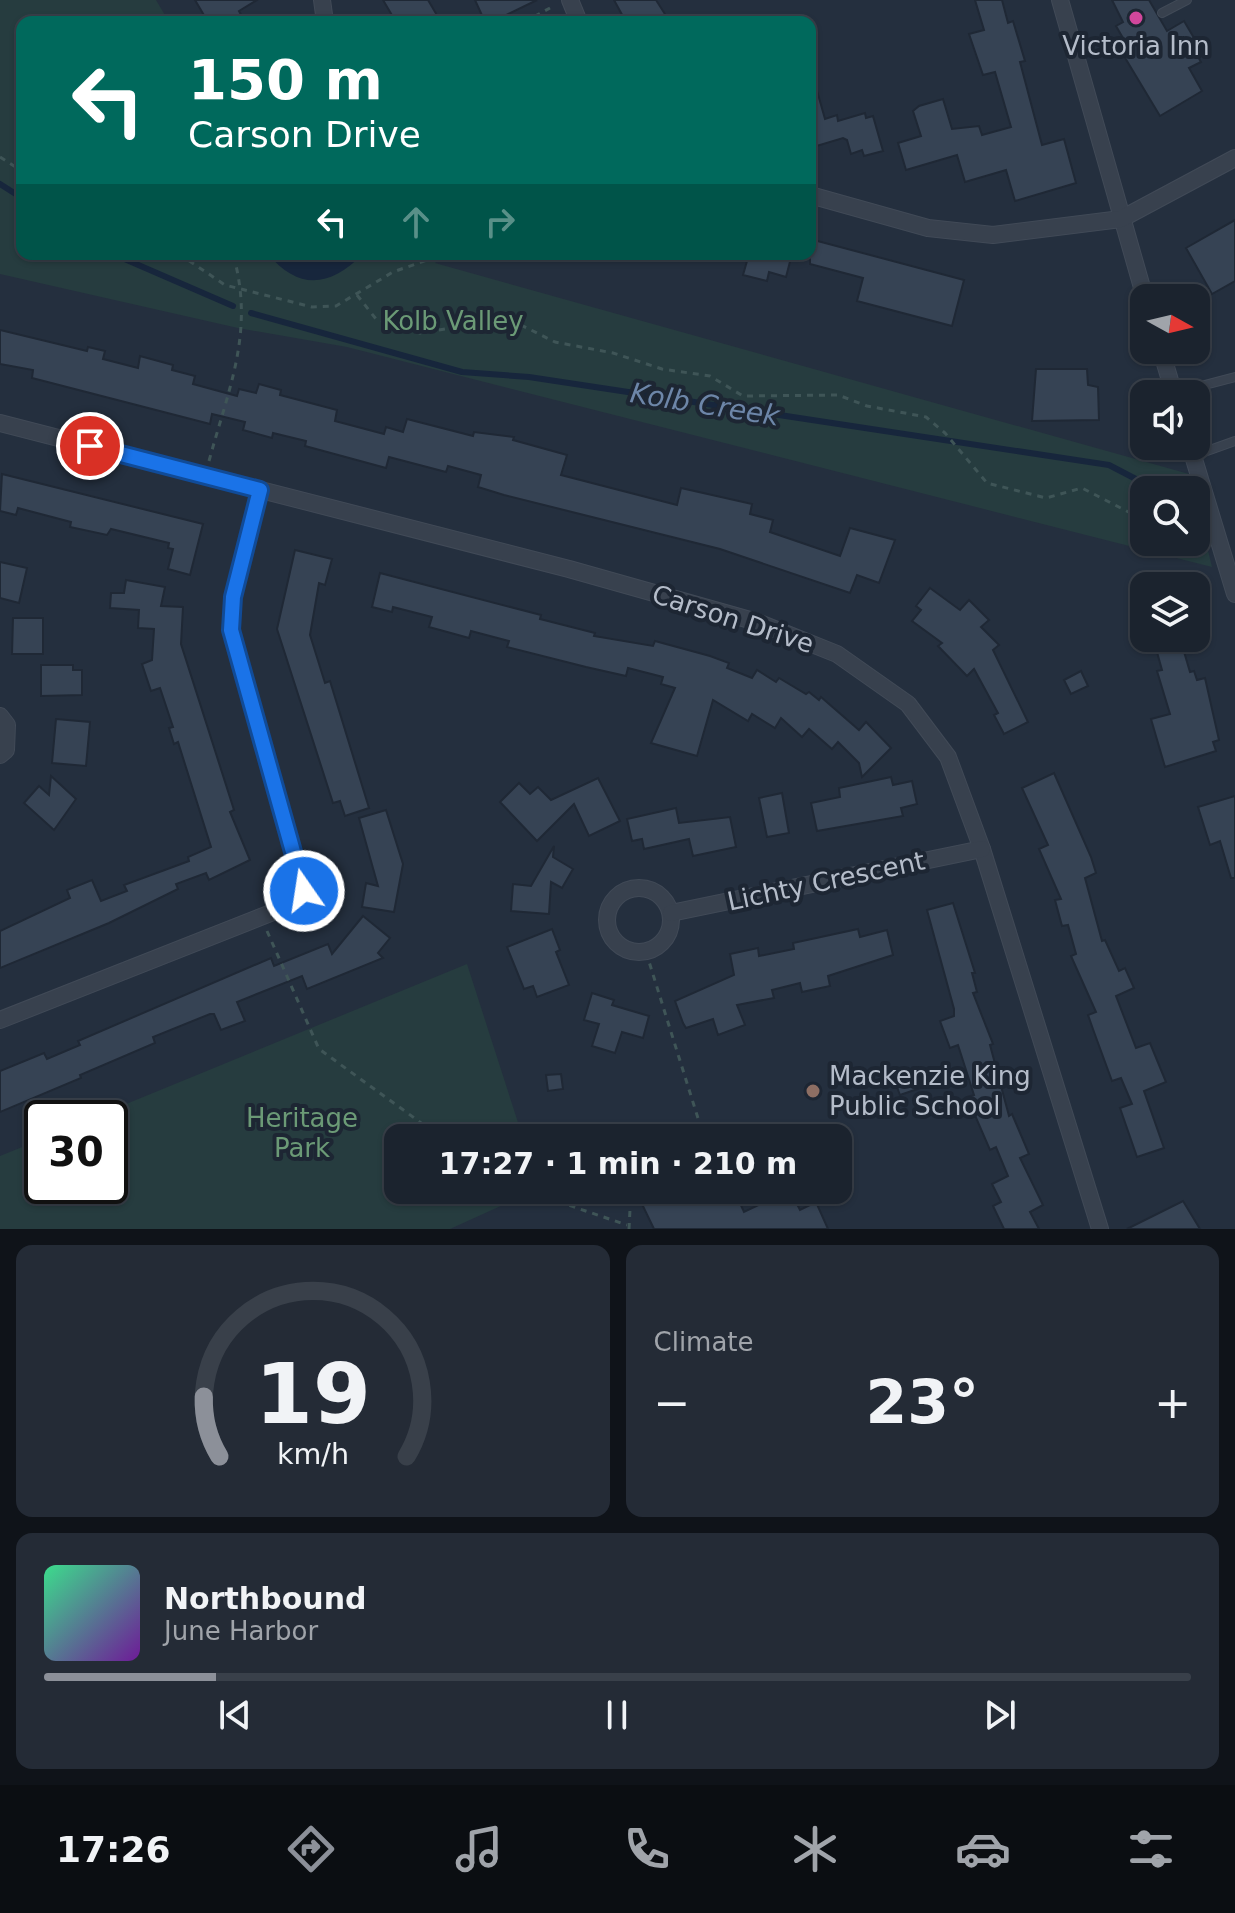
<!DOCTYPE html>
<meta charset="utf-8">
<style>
body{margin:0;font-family:"DejaVu Sans",sans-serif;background:#242b36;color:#f1f3f6;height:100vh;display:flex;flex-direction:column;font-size:30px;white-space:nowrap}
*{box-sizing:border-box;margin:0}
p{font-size:26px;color:#a0a4aa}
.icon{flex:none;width:44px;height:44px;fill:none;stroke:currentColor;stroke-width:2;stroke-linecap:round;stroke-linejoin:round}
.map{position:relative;height:1229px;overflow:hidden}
.details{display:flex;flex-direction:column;gap:16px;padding:16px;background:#0f1319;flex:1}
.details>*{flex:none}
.top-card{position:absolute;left:16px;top:16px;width:800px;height:244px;border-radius:16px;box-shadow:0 2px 6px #0004,0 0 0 2px #39404a;background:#00695c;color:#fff;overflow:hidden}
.needle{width:52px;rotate:98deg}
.controls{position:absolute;left:1130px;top:284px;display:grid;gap:16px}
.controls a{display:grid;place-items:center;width:80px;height:80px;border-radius:16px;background:#1b232e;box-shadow:0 2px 6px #0004,0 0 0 2px #39404a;font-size:40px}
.speed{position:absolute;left:24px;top:1100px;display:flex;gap:16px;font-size:40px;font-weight:700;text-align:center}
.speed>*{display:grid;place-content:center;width:104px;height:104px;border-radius:50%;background:#1b232e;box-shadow:0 2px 6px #0004,0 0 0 2px #39404a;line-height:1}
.speed .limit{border:4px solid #111;border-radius:12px;background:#fff;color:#111}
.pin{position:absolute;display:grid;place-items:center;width:68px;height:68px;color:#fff;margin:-34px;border:4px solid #fff;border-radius:50%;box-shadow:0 2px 8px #0007}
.me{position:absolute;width:88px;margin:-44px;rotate:347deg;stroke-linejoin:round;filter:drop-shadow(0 0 6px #0008)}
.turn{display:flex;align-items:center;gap:28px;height:168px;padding:0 40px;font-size:36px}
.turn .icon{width:104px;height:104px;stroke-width:2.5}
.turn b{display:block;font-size:56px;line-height:68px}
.lanes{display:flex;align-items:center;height:76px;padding:0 40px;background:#0003;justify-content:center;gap:40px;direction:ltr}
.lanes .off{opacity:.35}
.big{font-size:60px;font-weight:700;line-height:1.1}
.details .card{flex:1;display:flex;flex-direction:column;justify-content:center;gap:12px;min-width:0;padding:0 28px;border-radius:16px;background:#242b36}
.details .dial{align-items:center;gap:0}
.dial svg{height:208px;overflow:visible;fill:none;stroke:#39404a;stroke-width:7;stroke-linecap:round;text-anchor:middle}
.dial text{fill:#f1f3f6;stroke:none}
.song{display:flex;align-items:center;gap:24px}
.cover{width:96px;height:96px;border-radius:12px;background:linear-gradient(135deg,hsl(150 70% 55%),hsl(280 70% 35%))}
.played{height:8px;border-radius:4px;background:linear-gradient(90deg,#8c9099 15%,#39404a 15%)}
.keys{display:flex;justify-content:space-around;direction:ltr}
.heat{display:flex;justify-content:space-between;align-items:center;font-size:44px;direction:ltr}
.details .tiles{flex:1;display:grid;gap:16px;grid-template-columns:1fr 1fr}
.card:last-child{grid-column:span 2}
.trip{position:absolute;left:384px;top:1124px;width:468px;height:80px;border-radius:16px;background:#1b232e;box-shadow:0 2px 6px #0004,0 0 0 2px #39404a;font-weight:700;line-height:80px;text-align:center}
.tab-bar{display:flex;height:128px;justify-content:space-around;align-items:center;background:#0b0e12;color:#a0a4aa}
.tab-bar .icon{width:56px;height:56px}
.tab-bar .current{color:#8c9099}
.tab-bar b{font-size:36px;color:#f1f3f6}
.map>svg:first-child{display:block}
.green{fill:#263c3f}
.water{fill:#17263c}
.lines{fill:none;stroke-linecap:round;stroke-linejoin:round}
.stream{stroke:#17263c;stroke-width:6}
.building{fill:#364354;stroke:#1f2835;stroke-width:2}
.lane-casing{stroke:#414a57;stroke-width:10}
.street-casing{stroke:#414a57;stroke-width:18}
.path{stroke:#3f5557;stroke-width:3;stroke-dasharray:6 6;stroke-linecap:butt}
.lane{stroke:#38414e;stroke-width:8}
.street{stroke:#38414e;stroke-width:16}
.route-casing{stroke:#114b97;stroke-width:20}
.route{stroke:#1a73e8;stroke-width:14}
.hotel-dot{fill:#d1479c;stroke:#1d2633;stroke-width:3}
.education-dot{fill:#8d6e63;stroke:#1d2633;stroke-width:3}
.labels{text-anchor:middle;stroke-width:8;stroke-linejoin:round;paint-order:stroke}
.poi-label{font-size:26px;fill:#b4bcc9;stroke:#1d2633}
.park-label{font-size:26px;fill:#6b9a76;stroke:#1d2633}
.street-label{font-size:26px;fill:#b4bcc9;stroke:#1d2633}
.water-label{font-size:28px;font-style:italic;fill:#6d86a8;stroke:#1d2633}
</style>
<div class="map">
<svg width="1235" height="1229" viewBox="0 0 1235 1229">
<rect width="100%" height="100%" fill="#242f3e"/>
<g class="green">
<polygon points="0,0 156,0 169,22 22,22 22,254 446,254 435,263 1189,474 1193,490 1144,490 1144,542 1196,542 1196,501 1212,567 347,347 238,328 0,274"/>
<polygon points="467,964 523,1138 398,1138 398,1190 536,1190 450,1229 0,1229 0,1156 42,1139 42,1186 110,1186 110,1118 92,1118"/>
</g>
<path class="water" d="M268 254H363C330 287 299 291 268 254Z"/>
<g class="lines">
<g class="stream">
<polyline points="0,184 22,198"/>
<polyline points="113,254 233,306"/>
<polyline points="251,313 462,372 529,377 1109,465 1157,490"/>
</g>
</g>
<g class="building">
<polygon points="195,0 257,0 239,11 245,22 208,22"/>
<polygon points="383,0 428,0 441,22 396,22"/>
<polygon points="475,0 537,0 492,22 485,22"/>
<polygon points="614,0 656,0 670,22 626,22"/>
<polygon points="975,0 1002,0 1008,23 1013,21 1025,61 1020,62 1042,145 1064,139 1076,183 1015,201 1006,170 965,182 957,155 906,170 898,143 921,136 913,111 919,106 943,99 952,129 979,126 982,135 1011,127 995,72 983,75 969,34 984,30"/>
<polygon points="1112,0 1149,0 1167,31 1184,21 1194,38 1189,41 1201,62 1189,68 1202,91 1160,116 1124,56 1131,52 1116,26 1123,22"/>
<polygon points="814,80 825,119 837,115 838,121 865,113 866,118 873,116 883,151 864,156 862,150 851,154 847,140 843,138 810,148 810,81"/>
<polygon points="1235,220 1235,281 1212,294 1186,248"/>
<polygon points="810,239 964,280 952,326 857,301 863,278 810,264"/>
<polygon points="749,254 792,254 786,277 769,272 767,281 743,275"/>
<polygon points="0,330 87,351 88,347 105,351 103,359 138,368 140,356 173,365 172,370 195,376 193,384 237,396 239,389 256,393 259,384 281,390 280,395 337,410 335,421 384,434 386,427 403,432 407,419 473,436 474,432 514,437 513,440 567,455 561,475 677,505 681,488 752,504 750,514 773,520 770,532 840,556 850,528 895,540 879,583 857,575 850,593 720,549 504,495 478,487 481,475 448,466 446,472 389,457 386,468 305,446 306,441 273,433 272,438 243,430 245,422 212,414 210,424 32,378 33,370 0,364"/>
<polygon points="1036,369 1087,369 1088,385 1098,387 1099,420 1032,421"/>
<polygon points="2,474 203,524 190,575 168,569 173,549 168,548 169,543 111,529 107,535 70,527 71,522 18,508 16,515 0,511"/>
<polygon points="295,550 332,559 325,585 319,583 310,635 325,683 330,681 369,808 345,816 340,801 333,803 277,629"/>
<polygon points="0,562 27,568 19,603 0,598"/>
<polygon points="380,573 541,615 540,619 595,633 594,636 653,646 655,641 710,656 729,663 727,668 752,678 757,670 776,682 779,678 806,694 809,692 819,700 821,697 859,730 866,722 891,748 862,777 859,763 838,742 832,749 809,729 802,737 781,718 775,728 752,714 748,721 713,700 697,756 651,743 675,688 661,684 663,677 628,668 626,676 586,667 507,647 509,641 471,631 469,638 429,627 432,617 393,607 392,612 372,607"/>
<polygon points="126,580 165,587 161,606 183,607 181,644 234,810 230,812 250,860 209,880 206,873 176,884 178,889 109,923 0,968 0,931 70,898 67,890 92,880 101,901 127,891 124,885 189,861 188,857 211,847 178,742 174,744 169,728 173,727 160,688 151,691 142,664 152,660 154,629 138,628 139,610 110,608 111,593 124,593"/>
<polygon points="930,588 960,610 969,600 989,620 981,627 999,645 993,650 1028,722 1004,734 994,715 998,713 974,669 967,676 938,646 942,643 912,621 921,610 916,606"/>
<polygon points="13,618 43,618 43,654 12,654"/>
<polygon points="1153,638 1180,638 1190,672 1194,671 1197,680 1205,678 1219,740 1213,742 1216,751 1165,767 1151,719 1170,714 1157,671 1162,670"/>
<polygon points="41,665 73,665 73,670 82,670 82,695 41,696"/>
<polygon points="1081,671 1088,686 1071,694 1064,680"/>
<polygon points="56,719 90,722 86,766 52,763"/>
<polygon points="1054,773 1091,857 1096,873 1085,878 1102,941 1105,940 1119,971 1125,968 1134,988 1116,996 1136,1048 1150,1043 1166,1082 1144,1091 1164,1148 1137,1157 1120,1108 1132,1104 1121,1078 1112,1081 1094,1032 1088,1015 1096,1012 1071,956 1076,954 1068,925 1062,926 1055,900 1061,899 1039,849 1048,845 1022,788"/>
<polygon points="51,776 76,799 54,830 24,803 39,786 49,795"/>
<polygon points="891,777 893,785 912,781 917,804 901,808 903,816 817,831 811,803 840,797 839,788"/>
<polygon points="598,778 620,821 589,836 574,804 537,841 500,802 519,783 530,794 538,787 551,800"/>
<polygon points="782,793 789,833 767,837 759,798"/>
<polygon points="1235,796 1235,878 1231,878 1220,841 1210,845 1198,807"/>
<polygon points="676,808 679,823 730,817 736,847 693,856 689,839 644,849 642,839 632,841 627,819"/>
<polygon points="386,810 403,864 394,912 362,907 366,883 378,886 359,818"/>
<polygon points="554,846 553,857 573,869 562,888 551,882 549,914 511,911 513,884 531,886"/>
<polygon points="953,903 975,973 972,973 977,992 973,993 993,1044 990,1045 1009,1116 1012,1114 1029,1154 1020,1158 1043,1205 1030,1212 1039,1229 1004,1229 993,1206 1001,1202 992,1184 1008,1176 996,1147 990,1150 967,1097 974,1095 958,1045 950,1048 940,1021 954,1016 954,1009 927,910"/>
<polygon points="363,916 390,938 378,953 383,958 307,989 302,976 237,1002 245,1021 221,1030 214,1014 210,1014 153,1037 155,1043 80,1075 81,1078 0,1112 0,1071 44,1053 47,1059 80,1045 78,1041 271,958 274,966 328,944 332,954"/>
<polygon points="552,929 560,950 556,952 569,985 537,997 533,986 524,989 507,947"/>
<polygon points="858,929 860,937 887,930 893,955 828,976 830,986 802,992 800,983 772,990 774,998 737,1005 745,1025 718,1035 713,1019 686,1028 683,1023 675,1001 734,975 730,954 758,948 759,956 794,949 793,943"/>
<polygon points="592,993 614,1000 612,1005 649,1016 643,1038 622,1032 615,1053 592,1046 599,1024 584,1020"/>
<polygon points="940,1067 944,1080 900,1095 895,1082"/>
<polygon points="561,1074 563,1089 548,1091 546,1075"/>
<polygon points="648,1190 734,1190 744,1212 790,1190 800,1210 816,1202 828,1229 654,1229 640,1200 651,1195"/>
<polygon points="1183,1201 1200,1229 1127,1229"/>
</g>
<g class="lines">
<g class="lane-casing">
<g id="lane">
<polyline points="1162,13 1187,0"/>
<polyline points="1174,393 1235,377"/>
<polyline points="1193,456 1235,441"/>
</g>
</g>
<g class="street-casing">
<g id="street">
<polyline points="322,0 325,22"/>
<polyline points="570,0 579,22"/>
<polyline points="1060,0 1145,298"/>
<polyline points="810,195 928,228 993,235 1121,219 1235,158"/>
<polyline points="1161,350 1174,394"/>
<polyline points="0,423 569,569 757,622 837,654 908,704 948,757 982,849 1100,1229"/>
<polyline points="1190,446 1235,594"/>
<polyline points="0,716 7,725 6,750 0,755"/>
<circle cx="639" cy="920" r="32"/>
<polyline points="671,913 982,849"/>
<polyline points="0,1020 291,905 304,891 231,630 233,597 260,490"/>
</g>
</g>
<g class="path">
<polyline points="524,22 550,8"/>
<polyline points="0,157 22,171"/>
<polyline points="179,254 225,285 312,307 336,306 393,272 427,260 430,254"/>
<polyline points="357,295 376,319 420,333 509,319 555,342 613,353 662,369 710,376 743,396 838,395 867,406 926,417 945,433 987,483 1046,498 1082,488 1144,520"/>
<path d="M209 461C229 387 255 331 233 254"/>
<polyline points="267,931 319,1049 442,1138"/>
<polyline points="646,952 702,1131 717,1138"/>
<polyline points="688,1138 702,1131"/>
<polyline points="524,1190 627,1225"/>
<polyline points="629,1229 631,1190"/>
</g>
<use href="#lane" class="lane"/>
<use href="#street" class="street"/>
</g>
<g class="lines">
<g class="route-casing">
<polyline id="route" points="90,446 260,490 233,597 231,630 304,891"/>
</g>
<use href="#route" class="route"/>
</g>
<circle class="hotel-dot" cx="1136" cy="18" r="8"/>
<circle class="education-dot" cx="813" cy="1091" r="8"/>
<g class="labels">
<g class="poi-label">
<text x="1136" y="55">Victoria Inn</text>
<text x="829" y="1085" text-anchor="start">Mackenzie King<tspan x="829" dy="30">Public School</tspan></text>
</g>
<g class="park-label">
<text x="453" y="330">Kolb Valley</text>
<text x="302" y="1127">Heritage<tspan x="302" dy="30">Park</tspan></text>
</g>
<g class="street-label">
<text transform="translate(733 619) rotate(18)" y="9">Carson Drive</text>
<text transform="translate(826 881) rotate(-12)" y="9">Lichty Crescent</text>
</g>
<g class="water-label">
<text transform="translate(705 404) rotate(9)" y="10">Kolb Creek</text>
</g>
</g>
</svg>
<div class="controls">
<a><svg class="needle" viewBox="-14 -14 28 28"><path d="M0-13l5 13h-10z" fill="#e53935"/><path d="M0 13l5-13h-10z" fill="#a0a4aa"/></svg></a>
<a><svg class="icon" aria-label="sound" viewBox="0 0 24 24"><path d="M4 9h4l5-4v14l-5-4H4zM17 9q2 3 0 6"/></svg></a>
<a><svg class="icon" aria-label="search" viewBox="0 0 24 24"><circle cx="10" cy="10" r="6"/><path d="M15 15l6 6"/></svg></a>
<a><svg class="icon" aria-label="layers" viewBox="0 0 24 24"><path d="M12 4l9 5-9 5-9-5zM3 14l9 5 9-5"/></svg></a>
</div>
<div class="speed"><div class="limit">30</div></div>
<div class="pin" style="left:90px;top:446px;background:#d93025"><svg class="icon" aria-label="arrive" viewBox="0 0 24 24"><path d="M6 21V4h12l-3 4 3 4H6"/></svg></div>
<svg class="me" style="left:304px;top:891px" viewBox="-20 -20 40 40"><circle r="17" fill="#1a73e8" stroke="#fff" stroke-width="3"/><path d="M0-11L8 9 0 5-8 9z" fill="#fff"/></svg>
<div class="trip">17:27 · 1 min · 210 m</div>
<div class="top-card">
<div class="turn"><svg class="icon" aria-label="left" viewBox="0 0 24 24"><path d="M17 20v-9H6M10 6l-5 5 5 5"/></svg><div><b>150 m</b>Carson Drive</div></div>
<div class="lanes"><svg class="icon" aria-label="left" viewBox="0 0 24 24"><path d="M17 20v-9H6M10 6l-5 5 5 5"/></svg><svg class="icon off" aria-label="ahead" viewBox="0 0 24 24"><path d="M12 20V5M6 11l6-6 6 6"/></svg><svg class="icon off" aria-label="right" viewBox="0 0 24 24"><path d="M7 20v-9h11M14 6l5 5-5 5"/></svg></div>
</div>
</div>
<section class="details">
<div class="tiles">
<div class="card dial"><svg viewBox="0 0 100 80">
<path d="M14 69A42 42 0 1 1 86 69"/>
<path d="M14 69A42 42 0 0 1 8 46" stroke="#8c9099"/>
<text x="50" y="56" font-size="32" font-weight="700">19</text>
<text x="50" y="72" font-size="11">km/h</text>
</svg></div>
<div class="card"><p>Climate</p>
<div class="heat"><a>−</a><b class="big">23°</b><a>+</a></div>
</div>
<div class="card">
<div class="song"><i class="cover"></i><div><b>Northbound</b><p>June Harbor</p></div></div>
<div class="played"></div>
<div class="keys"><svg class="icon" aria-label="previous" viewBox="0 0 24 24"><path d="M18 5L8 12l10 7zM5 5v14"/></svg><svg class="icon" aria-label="pause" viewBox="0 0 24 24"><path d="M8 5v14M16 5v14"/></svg><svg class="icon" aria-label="next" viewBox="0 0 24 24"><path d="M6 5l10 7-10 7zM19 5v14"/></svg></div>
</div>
</div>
</section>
<nav class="tab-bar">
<b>17:26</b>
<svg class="icon current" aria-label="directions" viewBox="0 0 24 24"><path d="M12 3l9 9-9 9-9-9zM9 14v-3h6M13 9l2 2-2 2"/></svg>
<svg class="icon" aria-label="music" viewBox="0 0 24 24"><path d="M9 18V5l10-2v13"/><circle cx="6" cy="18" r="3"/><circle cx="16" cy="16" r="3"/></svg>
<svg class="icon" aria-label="phone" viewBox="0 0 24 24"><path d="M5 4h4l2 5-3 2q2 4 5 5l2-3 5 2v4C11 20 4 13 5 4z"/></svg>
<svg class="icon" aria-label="climate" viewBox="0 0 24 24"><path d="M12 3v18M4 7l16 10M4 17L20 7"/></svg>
<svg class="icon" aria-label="car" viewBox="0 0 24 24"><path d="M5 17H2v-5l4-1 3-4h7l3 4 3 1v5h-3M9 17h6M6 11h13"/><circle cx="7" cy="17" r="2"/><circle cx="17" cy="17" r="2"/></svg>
<svg class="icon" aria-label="filters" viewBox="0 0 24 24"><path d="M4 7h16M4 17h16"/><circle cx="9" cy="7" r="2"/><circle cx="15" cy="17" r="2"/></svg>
</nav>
